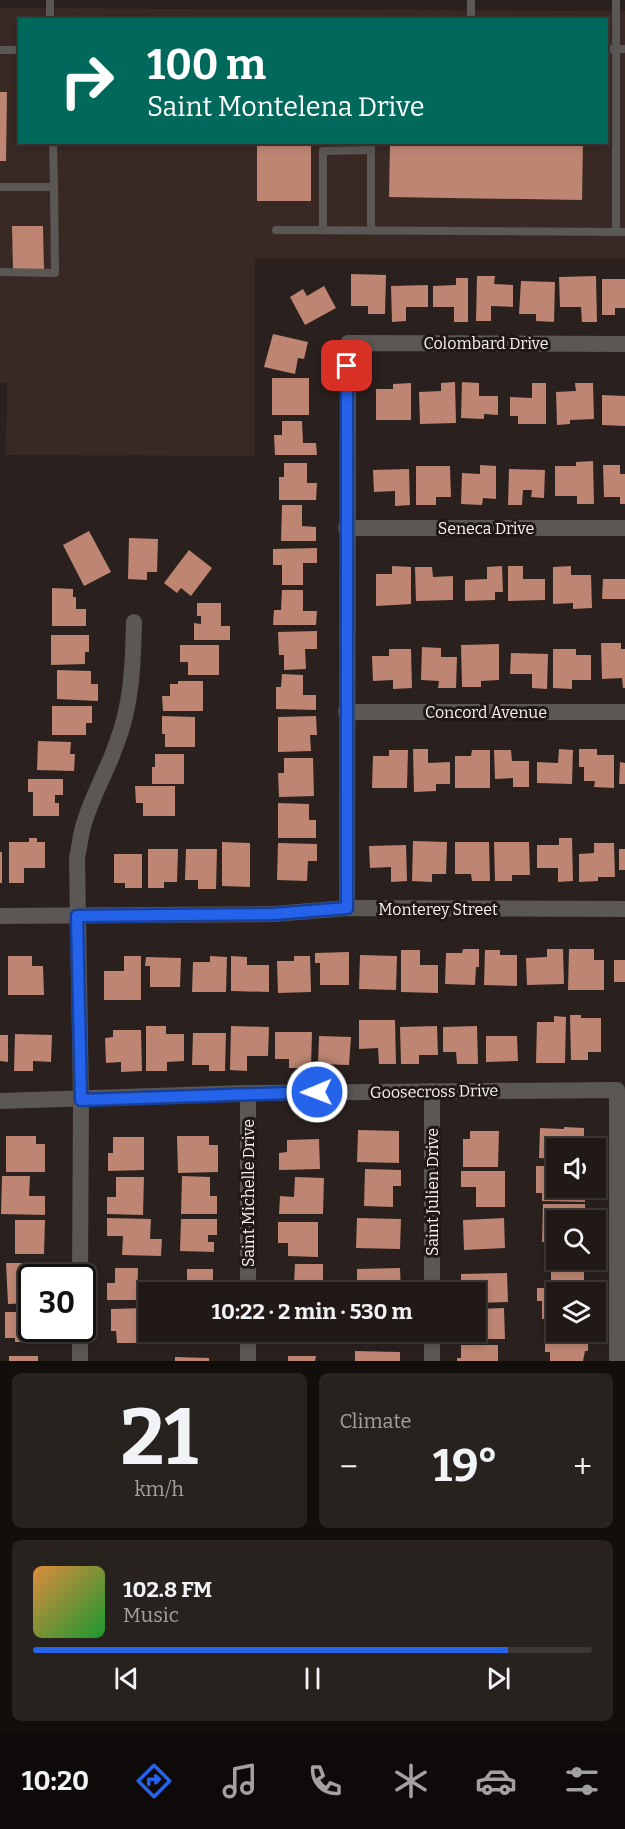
<!DOCTYPE html>
<meta charset="utf-8">
<style>
body{margin:0;font-family:Bitter,serif;background:#28221f;color:#f1f3f6;height:100vh;display:flex;flex-direction:column;font-size:22px;white-space:nowrap}
*{box-sizing:border-box;margin:0}
p{font-size:20px;color:#a2a0a1}
.icon{flex:none;width:33px;height:33px;fill:none;stroke:currentColor;stroke-width:2;stroke-linecap:round;stroke-linejoin:round}
.map{position:relative;height:1361px;overflow:hidden}
.drawer{display:flex;flex-direction:column;gap:12px;padding:12px;background:#120e0c;flex:1}
.drawer>*{flex:none}
.guide{position:absolute;left:18px;top:18px;width:590px;height:126px;border-radius:0px;box-shadow:0 3px 9px #0003,0 0 0 2px #3d3835;background:#00695c;color:#fff;overflow:hidden}
.fabs{position:absolute;left:546px;top:1138px;display:grid;gap:12px}
.fabs a{display:grid;place-items:center;width:60px;height:60px;border-radius:0px;background:#201916;box-shadow:0 3px 9px #0003,0 0 0 2px #3d3835;font-size:30px}
.speed{position:absolute;left:18px;top:1264px;display:flex;gap:12px;font-size:30px;font-weight:700;text-align:center}
.speed>*{display:grid;place-content:center;width:78px;height:78px;border-radius:50%;background:#201916;box-shadow:0 3px 9px #0003,0 0 0 2px #3d3835;line-height:1}
.speed .limit{border:3px solid #111;border-radius:9px;background:#fff;color:#111}
.pin{position:absolute;display:grid;place-items:center;width:51px;height:51px;color:#fff;margin:-26px;border-radius:12px;box-shadow:0 3px 9px #0006}
.me{position:absolute;width:66px;margin:-33px;rotate:269deg;stroke-linejoin:round;filter:drop-shadow(0 0 4px #0008)}
.turn{display:flex;align-items:center;gap:21px;height:126px;padding:0 30px;font-size:27px}
.turn .icon{width:78px;height:78px;stroke-width:2.5}
.turn b{display:block;font-size:42px;line-height:51px}
.big{font-size:45px;font-weight:700;line-height:1.1}
.drawer .tile{flex:1;display:flex;flex-direction:column;justify-content:center;gap:9px;min-width:0;padding:0 21px;border-radius:9px;background:#28221f}
.drawer .dial{align-items:center;gap:0}
.dial b{font-size:78px;line-height:1}
.song{display:flex;align-items:center;gap:18px}
.cover{width:72px;height:72px;border-radius:9px;background:linear-gradient(135deg,hsl(30 70% 55%),hsl(130 70% 35%))}
.played{height:6px;border-radius:3px;background:linear-gradient(90deg,#2563eb 85%,#3d3835 85%)}
.keys{display:flex;justify-content:space-around;direction:ltr}
.heat{display:flex;justify-content:space-between;align-items:center;font-size:33px;direction:ltr}
.drawer .tiles{flex:1;display:grid;gap:12px;grid-template-columns:1fr 1fr}
.tile:last-child{grid-column:span 2}
.trip{position:absolute;left:138px;top:1282px;width:348px;height:60px;border-radius:0px;background:#201916;box-shadow:0 3px 9px #0003,0 0 0 2px #3d3835;font-weight:700;line-height:60px;text-align:center}
.menu{display:flex;height:96px;justify-content:space-around;align-items:center;background:#0d0a09;color:#a2a0a1}
.menu .icon{width:42px;height:42px}
.menu .on{color:#2563eb}
.menu b{font-size:27px;color:#f1f3f6}
.map>svg:first-child{display:block}
.built{fill:#382924;fill-rule:evenodd}
.building{fill:#bd8572}
.lines{fill:none;stroke-linecap:round;stroke-linejoin:round}
.service{stroke:#5b5755;stroke-width:8}
.minor{stroke:#5b5755;stroke-width:16}
.route-casing{stroke:#184099;stroke-width:15}
.route{stroke:#2563eb;stroke-width:10}
.labels{text-anchor:middle;stroke-width:6;stroke-linejoin:round;paint-order:stroke}
.street-label{font-size:16px;fill:#f8f1ef;stroke:#201815}
</style>
<div class="map">
<svg width="625" height="1361" viewBox="0 0 625 1361">
<rect width="100%" height="100%" fill="#2a211e"/>
<path class="built" d="M0 8 625 11V259H255V456L6 455 7 383H0ZM20 20H606V142H20Z"/>
<g class="building">
<polygon points="0,92 7,92 6,161 0,161"/>
<rect x="257" y="142" width="54" height="59"/>
<polygon points="422,142 583,142 582,200 389,197 390,145 422,146"/>
<polygon points="12,226 43,226 44,270 13,270"/>
<polygon points="351,274 386,275 385,314 368,314 368,306 351,306"/>
<polygon points="477,276 495,276 494,284 513,285 513,307 491,306 491,321 476,321"/>
<polygon points="596,276 597,322 582,322 581,307 560,307 559,277"/>
<polygon points="456,278 468,278 468,322 454,322 454,307 433,307 433,286 456,285"/>
<polygon points="602,279 625,279 625,308 615,308 615,315 602,315"/>
<polygon points="521,281 555,282 554,322 536,321 536,314 519,314"/>
<polygon points="428,285 428,307 406,307 406,321 392,322 391,286"/>
<polygon points="324,286 336,308 305,325 290,297 303,289 307,296"/>
<polygon points="273,334 308,342 304,359 298,358 295,374 264,367"/>
<rect x="272" y="378" width="37" height="37"/>
<polygon points="455,382 456,423 420,424 419,392 441,391 441,383"/>
<polygon points="462,382 479,383 479,396 498,396 498,415 484,414 484,419 461,418"/>
<polygon points="411,383 411,420 376,420 376,389 393,389 393,384"/>
<polygon points="532,383 546,383 546,424 518,424 518,416 510,416 510,397 532,398"/>
<polygon points="575,383 593,383 594,419 570,420 570,424 557,425 556,392 576,391"/>
<polygon points="602,395 625,396 625,426 602,425"/>
<polygon points="282,421 302,421 303,443 316,443 317,455 275,455 274,435 282,435"/>
<polygon points="593,461 594,504 577,504 577,496 555,496 555,466 576,466 576,462"/>
<polygon points="284,463 307,463 307,483 317,483 316,500 279,500 279,477 284,477"/>
<polygon points="480,465 496,466 496,499 483,498 482,505 461,504 462,473 480,474"/>
<polygon points="603,465 620,465 620,474 625,474 625,504 620,504 620,497 604,497"/>
<polygon points="416,466 450,466 451,497 436,497 436,505 416,505"/>
<polygon points="409,469 410,505 395,506 395,491 374,492 373,470"/>
<polygon points="509,469 545,470 544,498 531,497 532,490 523,490 522,505 508,505"/>
<polygon points="282,505 302,505 302,526 316,527 316,541 281,541"/>
<polygon points="89,531 111,572 84,586 63,545"/>
<polygon points="129,538 158,539 157,572 147,572 147,580 128,579"/>
<polygon points="317,548 317,563 303,563 303,585 282,585 282,565 273,565 273,549"/>
<polygon points="189,550 212,568 191,596 181,588 177,593 164,583"/>
<polygon points="392,566 411,567 411,604 376,606 376,574 392,574"/>
<polygon points="502,566 503,592 495,592 495,600 465,601 465,580 487,579 487,567"/>
<polygon points="508,566 523,566 523,579 545,579 545,600 508,601"/>
<polygon points="571,566 571,575 591,575 592,608 573,609 573,603 553,604 553,567"/>
<polygon points="415,567 432,567 433,577 453,576 453,600 416,601"/>
<polygon points="603,579 625,579 625,599 602,599"/>
<polygon points="52,588 73,589 73,597 76,597 76,609 86,609 86,626 52,626"/>
<polygon points="282,590 303,590 303,611 317,611 316,625 273,625 274,610 281,610"/>
<polygon points="197,603 221,603 221,626 230,626 230,640 194,640 194,623 201,624 201,616 197,616"/>
<polygon points="317,631 317,649 305,649 306,669 284,670 284,655 279,655 278,632"/>
<polygon points="51,635 89,635 89,652 85,652 85,664 51,665"/>
<polygon points="601,643 621,643 621,649 625,649 625,688 623,688 622,678 602,679"/>
<polygon points="499,644 499,680 481,681 481,687 462,687 461,645"/>
<polygon points="180,645 219,645 219,675 188,675 188,662 180,662"/>
<polygon points="422,647 441,648 441,657 457,657 456,688 438,688 439,681 421,680"/>
<polygon points="389,649 411,649 412,688 393,689 393,680 373,681 372,656 389,656"/>
<polygon points="553,649 576,649 576,655 591,655 591,680 572,680 572,689 553,688"/>
<polygon points="511,653 548,654 547,689 532,688 532,674 510,674"/>
<polygon points="57,670 91,671 91,684 98,684 98,701 57,699"/>
<polygon points="282,674 303,675 303,695 316,695 316,710 276,709 276,687 281,687"/>
<polygon points="178,681 203,681 203,711 163,711 162,696 170,696 170,684 178,684"/>
<polygon points="52,706 92,706 92,723 86,723 86,735 52,735"/>
<polygon points="162,716 195,717 195,747 165,747 165,734 162,734"/>
<polygon points="316,716 317,735 310,735 311,751 278,752 278,717"/>
<polygon points="38,741 71,742 70,754 75,754 74,771 37,770"/>
<polygon points="413,749 428,749 428,763 450,762 450,784 436,784 436,791 414,792"/>
<polygon points="559,749 573,750 572,784 537,783 537,762 558,763"/>
<polygon points="579,749 597,749 597,755 614,755 614,788 594,787 595,781 584,781 584,767 579,767"/>
<polygon points="389,750 408,750 407,788 372,788 373,756 389,756"/>
<polygon points="472,750 490,750 490,788 455,788 455,756 471,756"/>
<polygon points="494,750 511,750 512,761 529,761 529,787 513,787 513,778 495,779"/>
<polygon points="155,754 184,754 184,784 152,784 152,767 155,767"/>
<polygon points="284,758 313,758 314,796 279,797 278,773 284,773"/>
<polygon points="620,762 625,763 625,784 619,784"/>
<polygon points="28,779 63,779 63,795 55,795 55,803 59,803 59,816 33,816 33,792 28,792"/>
<polygon points="135,786 175,786 175,816 143,816 143,803 136,803"/>
<polygon points="278,803 309,804 309,820 316,820 316,838 278,838"/>
<polygon points="29,838 37,838 37,842 45,842 45,868 24,868 24,883 9,883 9,842 29,842"/>
<polygon points="559,838 572,838 573,881 558,882 558,868 537,868 537,845 559,845"/>
<polygon points="413,841 447,842 446,874 432,874 432,882 412,881"/>
<polygon points="222,842 250,843 250,887 222,886"/>
<polygon points="455,842 489,842 490,881 472,881 471,874 455,874"/>
<polygon points="494,842 529,842 530,875 512,875 512,881 495,881"/>
<polygon points="278,843 317,844 317,861 308,861 307,881 277,880"/>
<polygon points="594,843 614,843 615,877 598,877 598,881 579,882 579,854 594,853"/>
<polygon points="406,845 407,881 391,882 391,867 370,868 369,846"/>
<polygon points="148,849 178,849 177,882 164,882 164,888 148,888"/>
<polygon points="186,849 217,849 216,889 198,889 198,880 185,880"/>
<rect x="619" y="849" width="6" height="21"/>
<rect x="0" y="852" width="2" height="31"/>
<polygon points="114,854 142,854 142,888 125,888 125,883 114,883"/>
<polygon points="463,949 479,949 479,967 476,967 475,985 445,984 446,953 462,953"/>
<polygon points="547,949 563,949 564,984 527,985 526,958 547,957"/>
<polygon points="569,949 594,949 594,960 604,960 604,990 568,990"/>
<polygon points="401,950 420,950 420,965 438,965 438,993 401,992"/>
<polygon points="485,950 500,950 500,955 517,955 517,986 484,985"/>
<polygon points="349,952 349,985 320,985 320,963 315,963 315,953"/>
<polygon points="360,955 397,956 396,990 359,989"/>
<polygon points="8,956 32,956 32,966 43,966 44,995 8,995"/>
<polygon points="124,956 141,956 141,1000 104,1000 104,971 124,971"/>
<polygon points="210,956 227,957 226,992 192,992 193,962 210,962"/>
<polygon points="231,956 247,957 247,965 269,965 269,992 231,991"/>
<polygon points="294,956 310,956 311,992 278,993 277,961 294,961"/>
<polygon points="146,957 181,958 180,987 150,987 150,966 145,966"/>
<rect x="614" y="960" width="11" height="22"/>
<polygon points="570,1015 581,1015 581,1018 601,1018 601,1052 588,1052 588,1060 571,1060"/>
<polygon points="554,1016 566,1017 565,1063 536,1063 537,1022 554,1022"/>
<polygon points="359,1020 395,1020 396,1064 379,1064 378,1048 359,1049"/>
<polygon points="146,1026 166,1026 166,1034 184,1034 184,1061 167,1062 167,1071 146,1071"/>
<polygon points="231,1026 269,1027 268,1056 247,1056 247,1071 230,1070"/>
<polygon points="437,1026 438,1055 419,1055 419,1064 401,1064 400,1027"/>
<polygon points="477,1026 478,1064 457,1064 456,1052 443,1052 443,1027"/>
<polygon points="113,1030 141,1030 142,1071 121,1072 121,1062 106,1063 105,1038 113,1037"/>
<polygon points="275,1032 312,1032 311,1068 289,1068 289,1059 275,1059"/>
<polygon points="193,1033 226,1033 225,1071 209,1071 209,1065 192,1065"/>
<polygon points="15,1034 52,1035 51,1062 33,1061 33,1071 14,1071"/>
<polygon points="0,1035 8,1035 8,1062 0,1061"/>
<polygon points="319,1036 351,1037 349,1065 318,1064"/>
<polygon points="486,1036 517,1036 518,1061 486,1062"/>
<polygon points="564,1127 584,1128 584,1149 556,1149 556,1159 539,1158 540,1128 564,1129"/>
<polygon points="358,1130 399,1131 399,1163 357,1162"/>
<polygon points="470,1131 499,1131 498,1167 463,1167 463,1139 470,1139"/>
<polygon points="6,1136 36,1136 36,1144 45,1144 45,1172 6,1172"/>
<polygon points="177,1136 209,1136 209,1145 218,1145 218,1172 178,1173"/>
<polygon points="113,1137 144,1137 144,1170 108,1171 108,1153 113,1153"/>
<polygon points="319,1139 320,1169 279,1170 279,1153 287,1152 287,1140"/>
<polygon points="536,1166 556,1166 556,1188 585,1188 585,1202 542,1201 542,1193 536,1193"/>
<polygon points="365,1169 401,1170 401,1186 393,1186 393,1207 364,1206"/>
<polygon points="461,1171 505,1171 505,1207 476,1207 476,1187 461,1187"/>
<polygon points="2,1176 30,1176 29,1196 45,1196 45,1215 1,1214"/>
<polygon points="182,1176 210,1177 210,1196 217,1196 217,1214 181,1214"/>
<polygon points="116,1177 144,1177 143,1215 107,1214 107,1197 116,1197"/>
<polygon points="295,1177 324,1178 323,1214 279,1214 280,1196 294,1197"/>
<polygon points="543,1204 585,1204 585,1221 556,1221 556,1242 542,1242"/>
<polygon points="107,1218 151,1219 150,1239 162,1239 161,1256 122,1255 123,1236 107,1236"/>
<polygon points="357,1218 401,1219 400,1249 356,1248"/>
<polygon points="504,1218 505,1248 464,1250 463,1220"/>
<polygon points="181,1219 217,1219 217,1235 208,1235 208,1242 214,1242 214,1252 180,1251"/>
<polygon points="15,1220 45,1220 44,1254 15,1254"/>
<polygon points="278,1222 318,1222 318,1257 288,1256 288,1243 278,1243"/>
<polygon points="545,1255 556,1255 556,1260 588,1260 588,1266 586,1266 586,1270 584,1270 584,1284 551,1284 551,1267 545,1267"/>
<polygon points="6,1263 35,1263 36,1278 32,1278 32,1303 8,1304"/>
<polygon points="295,1264 323,1264 323,1293 279,1293 279,1282 294,1283"/>
<polygon points="115,1268 138,1268 137,1300 107,1300 107,1283 115,1283"/>
<polygon points="400,1268 401,1293 357,1293 357,1269"/>
<polygon points="187,1269 213,1269 213,1284 217,1284 218,1293 187,1293"/>
<polygon points="507,1273 508,1302 476,1303 476,1293 461,1293 461,1274"/>
<polygon points="537,1288 585,1288 585,1293 556,1293 556,1319 542,1319 542,1301 537,1301"/>
<polygon points="28,1306 32,1306 32,1329 41,1329 41,1342 15,1342 15,1338 5,1338 5,1312 28,1312"/>
<polygon points="145,1308 146,1329 141,1329 141,1343 117,1343 116,1331 111,1331 111,1309"/>
<polygon points="504,1308 505,1339 461,1339 461,1332 476,1332 476,1309"/>
<polygon points="180,1332 208,1332 208,1342 180,1341"/>
<polygon points="285,1332 317,1332 317,1339 285,1340"/>
<polygon points="351,1332 399,1332 399,1342 351,1343"/>
<polygon points="545,1340 588,1340 588,1351 585,1351 583,1361 550,1361 550,1352 545,1352"/>
<polygon points="461,1345 498,1345 498,1361 457,1361 457,1358 461,1358"/>
<polygon points="355,1351 400,1352 400,1361 355,1361"/>
<rect x="9" y="1356" width="29" height="5"/>
<polygon points="288,1356 316,1356 315,1361 288,1361"/>
<polygon points="175,1357 209,1358 209,1361 175,1361"/>
</g>
<g class="lines">
<g class="service">
<polyline points="50,0 50,20"/>
<polyline points="471,0 471,20"/>
<polyline points="616,0 616,232"/>
<polyline points="606,49 625,49"/>
<polyline points="0,50 20,50"/>
<polyline points="371,142 371,229"/>
<polyline points="0,187 54,187 53,142"/>
<polyline points="276,230 625,232"/>
<polyline points="323,230 323,151 371,150"/>
<polyline points="0,272 55,273 54,187"/>
</g>
<g class="minor">
<polyline points="346,528 625,528"/>
<polyline points="346,712 625,712"/>
<polyline points="347,908 348,343 625,344"/>
<polyline points="0,916 274,914 347,908 625,909"/>
<polyline points="248,1093 248,1293"/>
<polyline points="0,1101 248,1093 617,1090 617,1361"/>
<path d="M80 1278 81 1099 77 858C79 849 80 840 82 831 89 801 106 774 116 745 132 705 133 664 134 622"/>
<polyline points="432,1293 432,1091"/>
<polyline points="248,1332 248,1361"/>
<polyline points="432,1332 432,1361"/>
<polyline points="80,1361 80,1329"/>
</g>
</g>
<g class="lines">
<g class="route-casing">
<polyline id="route" points="317,1092 81,1100 77,916 274,914 347,908 347,366"/>
</g>
<use href="#route" class="route"/>
</g>
<g class="labels">
<g class="street-label">
<text x="486" y="349">Colombard Drive</text>
<text x="486" y="534">Seneca Drive</text>
<text x="486" y="718">Concord Avenue</text>
<text x="438" y="915">Monterey Street</text>
<text transform="translate(434 1091) rotate(-1)" y="6">Goosecross Drive</text>
<text transform="translate(432 1192) rotate(-90)" y="6">Saint Julien Drive</text>
<text transform="translate(248 1193) rotate(-90)" y="6">Saint Michelle Drive</text>
</g>
</g>
</svg>
<div class="fabs">
<a><svg class="icon" aria-label="sound" viewBox="0 0 24 24"><path d="M4 9h4l5-4v14l-5-4H4zM17 9q2 3 0 6"/></svg></a>
<a><svg class="icon" aria-label="search" viewBox="0 0 24 24"><circle cx="10" cy="10" r="6"/><path d="M15 15l6 6"/></svg></a>
<a><svg class="icon" aria-label="layers" viewBox="0 0 24 24"><path d="M12 4l9 5-9 5-9-5zM3 14l9 5 9-5"/></svg></a>
</div>
<div class="speed"><div class="limit">30</div></div>
<div class="pin" style="left:347px;top:366px;background:#d93025"><svg class="icon" aria-label="arrive" viewBox="0 0 24 24"><path d="M6 21V4h12l-3 4 3 4H6"/></svg></div>
<svg class="me" style="left:317px;top:1092px" viewBox="-20 -20 40 40"><circle r="17" fill="#2563eb" stroke="#fff" stroke-width="3"/><path d="M0-11L8 9 0 5-8 9z" fill="#fff"/></svg>
<div class="trip">10:22 · 2 min · 530 m</div>
<div class="guide">
<div class="turn"><svg class="icon" aria-label="right" viewBox="0 0 24 24"><path d="M7 20v-9h11M14 6l5 5-5 5"/></svg><div><b>100 m</b>Saint Montelena Drive</div></div>
</div>
</div>
<section class="drawer">
<div class="tiles">
<div class="tile dial"><b>21</b><p>km/h</p></div>
<div class="tile"><p>Climate</p>
<div class="heat"><a>−</a><b class="big">19°</b><a>+</a></div>
</div>
<div class="tile">
<div class="song"><i class="cover"></i><div><b>102.8 FM</b><p>Music</p></div></div>
<div class="played"></div>
<div class="keys"><svg class="icon" aria-label="previous" viewBox="0 0 24 24"><path d="M18 5L8 12l10 7zM5 5v14"/></svg><svg class="icon" aria-label="pause" viewBox="0 0 24 24"><path d="M8 5v14M16 5v14"/></svg><svg class="icon" aria-label="next" viewBox="0 0 24 24"><path d="M6 5l10 7-10 7zM19 5v14"/></svg></div>
</div>
</div>
</section>
<nav class="menu">
<b>10:20</b>
<svg class="icon on" aria-label="directions" viewBox="0 0 24 24"><path d="M12 3l9 9-9 9-9-9zM9 14v-3h6M13 9l2 2-2 2"/></svg>
<svg class="icon" aria-label="music" viewBox="0 0 24 24"><path d="M9 18V5l10-2v13"/><circle cx="6" cy="18" r="3"/><circle cx="16" cy="16" r="3"/></svg>
<svg class="icon" aria-label="phone" viewBox="0 0 24 24"><path d="M5 4h4l2 5-3 2q2 4 5 5l2-3 5 2v4C11 20 4 13 5 4z"/></svg>
<svg class="icon" aria-label="climate" viewBox="0 0 24 24"><path d="M12 3v18M4 7l16 10M4 17L20 7"/></svg>
<svg class="icon" aria-label="car" viewBox="0 0 24 24"><path d="M5 17H2v-5l4-1 3-4h7l3 4 3 1v5h-3M9 17h6M6 11h13"/><circle cx="7" cy="17" r="2"/><circle cx="17" cy="17" r="2"/></svg>
<svg class="icon" aria-label="filters" viewBox="0 0 24 24"><path d="M4 7h16M4 17h16"/><circle cx="9" cy="7" r="2"/><circle cx="15" cy="17" r="2"/></svg>
</nav>
